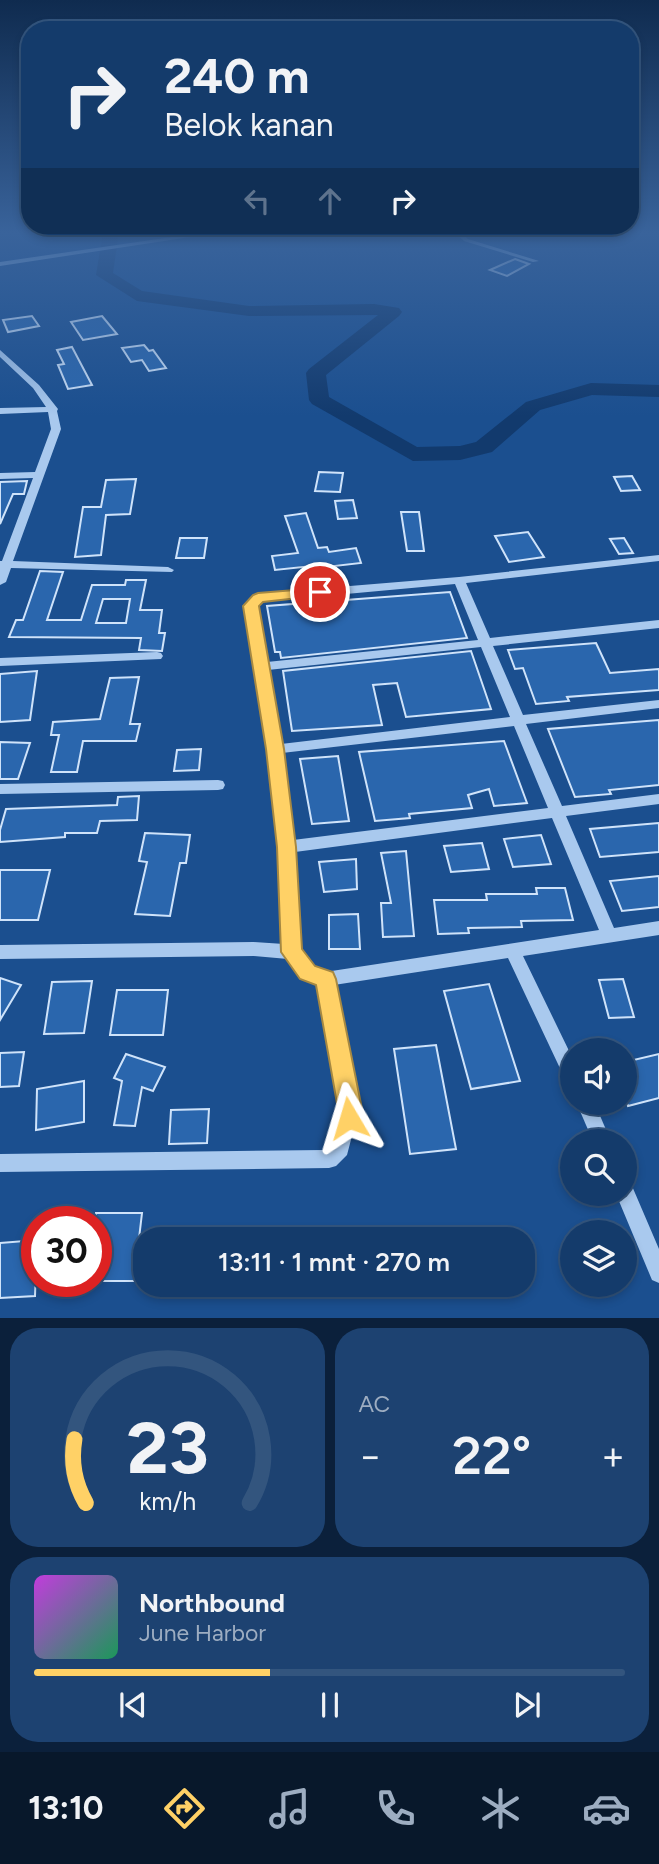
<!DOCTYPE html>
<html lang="id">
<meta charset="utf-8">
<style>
body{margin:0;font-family:Figtree,sans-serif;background:#1d4271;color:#f1f3f6;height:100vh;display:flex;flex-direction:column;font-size:26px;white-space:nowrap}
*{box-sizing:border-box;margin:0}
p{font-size:23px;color:#9dadc1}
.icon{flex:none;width:38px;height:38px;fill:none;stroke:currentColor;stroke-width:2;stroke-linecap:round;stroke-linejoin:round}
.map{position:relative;height:1318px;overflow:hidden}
.details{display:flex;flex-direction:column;gap:10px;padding:10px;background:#0b203b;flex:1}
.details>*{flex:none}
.top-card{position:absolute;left:21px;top:21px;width:618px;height:214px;border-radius:28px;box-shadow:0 4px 10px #0003,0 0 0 2px #33557e;background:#143b6b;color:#f1f3f6;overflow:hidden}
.fabs{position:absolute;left:560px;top:1038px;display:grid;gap:14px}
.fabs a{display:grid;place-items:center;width:77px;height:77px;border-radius:50%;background:#143b6b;box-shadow:0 4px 10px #0003,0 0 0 2px #33557e;font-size:35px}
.speed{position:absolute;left:21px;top:1206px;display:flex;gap:14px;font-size:35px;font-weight:700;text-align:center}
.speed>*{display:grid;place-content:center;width:91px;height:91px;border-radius:50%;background:#143b6b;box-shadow:0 4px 10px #0003,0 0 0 2px #33557e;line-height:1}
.speed .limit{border:10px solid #d22;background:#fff;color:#111}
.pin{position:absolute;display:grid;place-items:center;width:60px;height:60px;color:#fff;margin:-30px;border:4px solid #fff;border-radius:50%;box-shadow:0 2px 7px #0007}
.me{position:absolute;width:77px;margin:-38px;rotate:353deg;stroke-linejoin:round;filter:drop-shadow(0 0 5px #0008)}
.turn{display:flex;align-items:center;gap:24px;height:147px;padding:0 28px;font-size:32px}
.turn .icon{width:91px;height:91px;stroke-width:2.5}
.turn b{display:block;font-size:49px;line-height:60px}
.lanes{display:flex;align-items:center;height:66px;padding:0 28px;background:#0003;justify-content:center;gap:35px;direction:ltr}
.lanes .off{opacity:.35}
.big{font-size:52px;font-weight:600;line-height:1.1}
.details .card{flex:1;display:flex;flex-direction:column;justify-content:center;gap:10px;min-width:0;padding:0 24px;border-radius:28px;background:#1d4271}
.details .dial{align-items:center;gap:0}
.dial svg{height:182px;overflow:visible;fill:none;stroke:#33557e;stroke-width:7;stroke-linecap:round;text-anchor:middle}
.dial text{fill:#f1f3f6;stroke:none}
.song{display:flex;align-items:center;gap:21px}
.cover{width:84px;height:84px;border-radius:10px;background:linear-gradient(135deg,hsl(290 70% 55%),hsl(150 70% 35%))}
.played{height:7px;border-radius:4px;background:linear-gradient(90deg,#ffd166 40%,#33557e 40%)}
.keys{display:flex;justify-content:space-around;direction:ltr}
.heat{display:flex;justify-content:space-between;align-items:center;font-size:38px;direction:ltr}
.details .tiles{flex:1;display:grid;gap:10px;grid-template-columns:1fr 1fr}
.card:last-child{grid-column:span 2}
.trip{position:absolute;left:133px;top:1227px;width:402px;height:70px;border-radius:28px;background:#143b6b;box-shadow:0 4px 10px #0003,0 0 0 2px #33557e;font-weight:600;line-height:70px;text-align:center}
.tabs{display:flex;height:112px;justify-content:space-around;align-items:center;background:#08182b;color:#9dadc1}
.tabs .icon{width:49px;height:49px}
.tabs .active{color:#ffd166}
.tabs b{font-size:32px;color:#f1f3f6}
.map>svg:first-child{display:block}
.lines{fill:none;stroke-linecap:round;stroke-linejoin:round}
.river{fill:#123a6d;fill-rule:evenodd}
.building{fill:#2a66ad;stroke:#cfe3fa;stroke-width:2;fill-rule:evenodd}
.minor{fill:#a9c9ee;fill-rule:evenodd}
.route{fill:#ffd166;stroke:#a68842;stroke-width:2}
</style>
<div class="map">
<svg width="659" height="1318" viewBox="0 0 659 1318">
<rect width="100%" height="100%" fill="#1b4f8f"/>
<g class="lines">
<polygon class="river" points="103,232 119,232 113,273 142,291 249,306 374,304 399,308 402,312 399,316 326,375 329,397 417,447 460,446 476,442 526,402 591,383 659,385 659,397 592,395 540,410 492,452 460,460 413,461 312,404 309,400 306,373 309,369 378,315 249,316 137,301 96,275"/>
</g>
<g class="building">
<polygon points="515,259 529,264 507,276 490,270"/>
<polygon points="32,316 39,326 8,332 3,320"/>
<polygon points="102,316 117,334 83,340 71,322"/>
<polygon points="144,345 149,351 153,350 166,368 149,371 142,360 131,362 122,348"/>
<polygon points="72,347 92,385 68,389 58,365 64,364 57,350"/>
<polygon points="319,472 343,473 340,492 315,491"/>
<polygon points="632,476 640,490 621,491 614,477"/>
<polygon points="136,479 130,514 106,515 101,555 75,557 83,507 101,507 106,480"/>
<polygon points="27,481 24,494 13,494 0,524 0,482"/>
<polygon points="353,500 357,518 338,519 335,501"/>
<polygon points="401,512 419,512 424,551 407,551"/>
<polygon points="306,513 318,548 327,547 329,552 356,548 361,563 334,566 337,573 316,576 312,566 275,570 272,556 298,553 285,516"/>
<polygon points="528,532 544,557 509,562 495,536"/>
<polygon points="180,538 207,538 204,558 176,558"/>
<polygon points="624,538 633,553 619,554 610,539"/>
<path d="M40 571 63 572 47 620H81L92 585H125L126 580H146L140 610H162L159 633H165L162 651 139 650 141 638 9 637 16 620H23ZM103 599H130L126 623H96Z"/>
<polygon points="450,592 467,638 281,658 280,652 275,652 267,606"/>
<polygon points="596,643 610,673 659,669 659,690 567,697 569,701 536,704 523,668 515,669 508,650"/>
<polygon points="471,651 491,709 406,717 397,683 373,685 382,725 292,731 283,671"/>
<polygon points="37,671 30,720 0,722 0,674"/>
<polygon points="139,677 130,724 140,724 136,741 83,741 77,772 51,772 59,735 51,735 53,722 100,719 110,678"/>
<polygon points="659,720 659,785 609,790 611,794 575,797 548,729"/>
<polygon points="504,741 527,803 494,806 489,789 468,795 472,808 409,814 410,818 375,821 359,752"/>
<polygon points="0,742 30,743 18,779 0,779"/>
<polygon points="201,749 199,770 174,771 177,750"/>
<polygon points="338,756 349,821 312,824 300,759"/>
<polygon points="139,796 137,820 100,821 97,833 65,833 65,837 0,842 0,830 6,809 117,805 118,797"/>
<polygon points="659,823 659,852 600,857 590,829"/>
<polygon points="145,833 190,835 186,863 180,863 170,916 135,914 147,862 139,861"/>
<polygon points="541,835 551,864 513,867 504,839"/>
<polygon points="482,843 489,869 451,872 444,846"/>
<polygon points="406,851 414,936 383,937 381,903 391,903 381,853"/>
<polygon points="356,859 357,889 324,892 319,862"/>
<polygon points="0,870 50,870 38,920 0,920"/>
<polygon points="659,876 659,907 622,911 610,881"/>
<polygon points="536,888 565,888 573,920 521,921 522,927 468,928 469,933 438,934 434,900 487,900 486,894 537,894"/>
<polygon points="358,914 360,949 329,949 329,915"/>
<polygon points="0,978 21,985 0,1020"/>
<polygon points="623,979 634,1017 609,1018 599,980"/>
<polygon points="92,981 84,1033 44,1034 52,982"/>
<polygon points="489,984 520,1081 471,1089 444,991"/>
<polygon points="117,990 168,990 163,1035 110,1035"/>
<polygon points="436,1045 456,1149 410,1154 394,1049"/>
<polygon points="24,1052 19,1086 0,1087 0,1053"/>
<polygon points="126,1054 165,1067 153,1091 142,1087 135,1126 114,1125 122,1081 114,1078"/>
<polygon points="659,1054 659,1098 628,1106 625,1099 625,1062"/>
<polygon points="84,1081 84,1122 36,1130 37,1089"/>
<polygon points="209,1109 207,1143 169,1144 171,1110"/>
<polygon points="96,1213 142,1213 134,1281 96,1281"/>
<polygon points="37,1240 35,1296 0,1298 0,1243"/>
</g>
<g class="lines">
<g class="minor">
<polygon points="206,232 223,232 0,266 0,262"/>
<polygon points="454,232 461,232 468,239 539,261 533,262 464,241"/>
<polygon points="0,350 39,385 58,409 57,411 61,429 13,561 168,567 174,570 172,572 11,568 6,582 0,585 0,561 2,561 33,478 0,479 0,473 35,472 51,429 48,412 0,414 0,408 46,407 33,388 0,357"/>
<path d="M659 555V561L466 583 490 638 659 620V628L493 646 523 715 659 700V708L526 724 562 806 659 794V804L566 816 614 928 659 921V935L523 956 572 1057V1083L566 1081 508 958 334 985 359 1109 347 1155 336 1166 329 1168 0 1172V1154L325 1150 332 1143 341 1109 318 984 302 978 288 959 254 956 0 959V945L254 942 284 944 280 847 268 749 245 606 250 598 265 593 459 577ZM455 584 478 640 267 662 257 606 259 602ZM481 647 510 717 281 744 268 670ZM514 726 548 808 293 840 282 753ZM552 818 599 930 325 972 314 968 300 950 295 852Z"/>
<polygon points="157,652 161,653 163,656 161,659 0,666 0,658"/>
<polygon points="218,780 223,781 225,785 223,789 218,790 0,794 0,784"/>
<polygon points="576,1102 594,1102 611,1141 593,1141"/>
<polygon points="625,1183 632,1186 659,1249 659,1283 652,1280 616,1194 625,1194"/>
</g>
</g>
<linearGradient id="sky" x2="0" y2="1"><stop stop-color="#0f2b4f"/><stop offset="0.56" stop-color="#39639b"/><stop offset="1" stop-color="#39639b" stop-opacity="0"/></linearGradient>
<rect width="659" height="416" fill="url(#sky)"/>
<polygon class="route" points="320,588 327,592 325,595 263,602 259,606 284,749 296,847 302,949 315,966 333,972 336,979 362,1109 358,1126 349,1129 341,1126 337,1118 338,1109 316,985 300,979 281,952 277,847 266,749 243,606 253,595 258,593"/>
</svg>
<div class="fabs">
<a><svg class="icon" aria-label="sound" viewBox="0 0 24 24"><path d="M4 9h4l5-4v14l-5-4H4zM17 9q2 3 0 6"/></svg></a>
<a><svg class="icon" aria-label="search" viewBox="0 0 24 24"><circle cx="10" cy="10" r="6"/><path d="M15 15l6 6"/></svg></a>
<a><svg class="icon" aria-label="layers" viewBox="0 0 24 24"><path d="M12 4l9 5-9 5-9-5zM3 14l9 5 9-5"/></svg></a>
</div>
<div class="speed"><div class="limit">30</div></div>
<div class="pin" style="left:320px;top:592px;background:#d93025"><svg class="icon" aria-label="arrive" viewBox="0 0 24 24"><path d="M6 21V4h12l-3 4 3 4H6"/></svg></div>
<svg class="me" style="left:349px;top:1118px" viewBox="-20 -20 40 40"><path d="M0-17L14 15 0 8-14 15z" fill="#ffd166" stroke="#fff" stroke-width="4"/></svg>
<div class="trip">13:11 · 1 mnt · 270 m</div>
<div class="top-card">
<div class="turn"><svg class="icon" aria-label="right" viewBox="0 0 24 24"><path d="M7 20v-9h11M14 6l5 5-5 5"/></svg><div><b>240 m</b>Belok kanan</div></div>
<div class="lanes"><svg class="icon off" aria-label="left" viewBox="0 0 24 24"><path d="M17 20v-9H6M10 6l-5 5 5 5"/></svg><svg class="icon off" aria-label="ahead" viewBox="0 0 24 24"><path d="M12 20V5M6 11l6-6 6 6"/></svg><svg class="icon" aria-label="right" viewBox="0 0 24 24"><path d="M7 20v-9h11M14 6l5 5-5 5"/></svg></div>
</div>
</div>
<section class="details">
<div class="tiles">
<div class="card dial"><svg viewBox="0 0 100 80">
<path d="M14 69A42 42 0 1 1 86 69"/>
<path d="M14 69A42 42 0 0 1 9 41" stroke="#ffd166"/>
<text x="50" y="56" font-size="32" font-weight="700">23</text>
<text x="50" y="72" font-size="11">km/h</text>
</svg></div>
<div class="card"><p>AC</p>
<div class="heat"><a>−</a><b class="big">22°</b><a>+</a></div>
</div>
<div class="card">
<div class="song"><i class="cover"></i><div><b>Northbound</b><p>June Harbor</p></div></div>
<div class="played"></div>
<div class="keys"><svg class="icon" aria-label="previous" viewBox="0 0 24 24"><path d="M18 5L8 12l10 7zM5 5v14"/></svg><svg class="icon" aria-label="pause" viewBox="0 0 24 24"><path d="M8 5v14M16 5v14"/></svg><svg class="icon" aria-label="next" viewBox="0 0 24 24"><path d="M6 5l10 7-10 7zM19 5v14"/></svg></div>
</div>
</div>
</section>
<nav class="tabs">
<b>13:10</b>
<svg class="icon active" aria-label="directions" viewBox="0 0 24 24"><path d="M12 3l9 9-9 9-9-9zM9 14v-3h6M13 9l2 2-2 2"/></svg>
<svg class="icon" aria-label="music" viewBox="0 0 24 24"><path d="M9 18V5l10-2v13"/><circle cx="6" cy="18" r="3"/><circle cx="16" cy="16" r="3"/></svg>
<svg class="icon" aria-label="phone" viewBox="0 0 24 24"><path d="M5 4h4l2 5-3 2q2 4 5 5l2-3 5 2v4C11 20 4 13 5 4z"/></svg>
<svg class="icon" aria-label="climate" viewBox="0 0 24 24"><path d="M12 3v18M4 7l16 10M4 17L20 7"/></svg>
<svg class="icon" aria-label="car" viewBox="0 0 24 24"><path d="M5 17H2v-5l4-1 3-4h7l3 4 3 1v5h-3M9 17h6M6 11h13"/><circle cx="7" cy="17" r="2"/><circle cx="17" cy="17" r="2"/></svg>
</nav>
